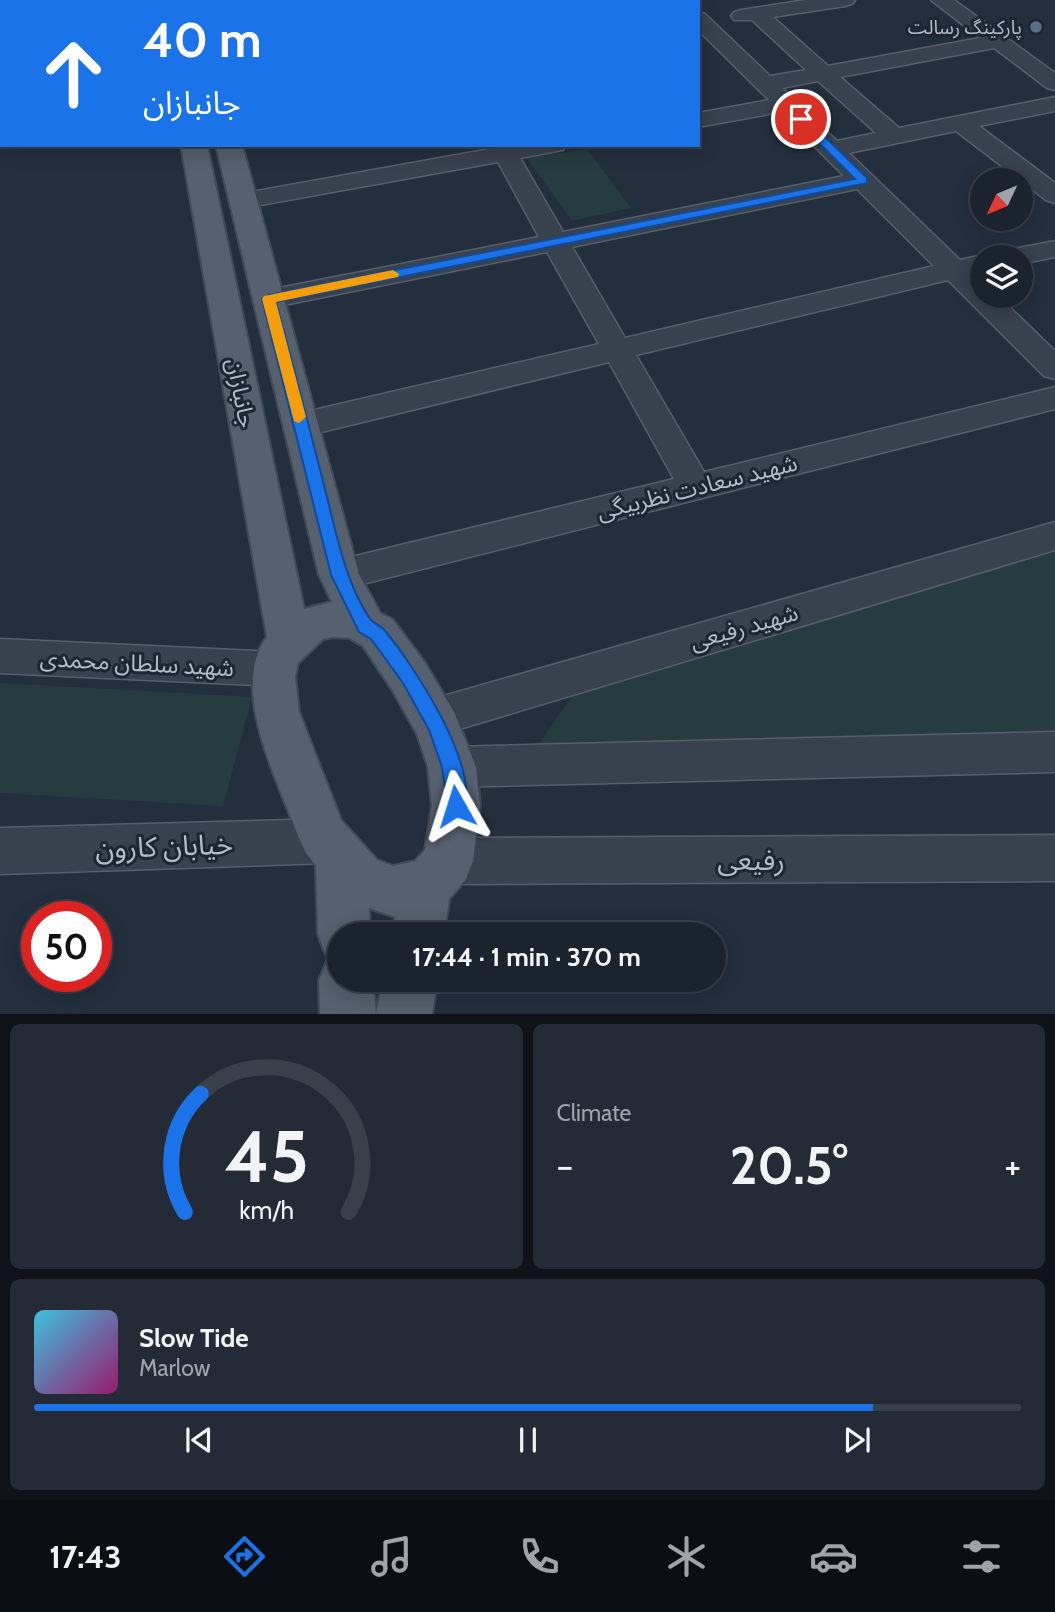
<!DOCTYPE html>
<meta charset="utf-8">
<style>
body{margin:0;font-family:Cabin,"Noto Sans Arabic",sans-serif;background:#242b36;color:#f1f3f6;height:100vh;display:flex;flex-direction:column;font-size:26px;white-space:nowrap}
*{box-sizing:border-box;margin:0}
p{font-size:23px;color:#a0a4aa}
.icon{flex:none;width:38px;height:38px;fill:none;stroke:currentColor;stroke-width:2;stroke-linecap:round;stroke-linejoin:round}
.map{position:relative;height:1014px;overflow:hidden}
.side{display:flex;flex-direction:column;gap:10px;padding:10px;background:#0f1319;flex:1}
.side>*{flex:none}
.hud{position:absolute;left:0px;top:0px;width:700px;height:147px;box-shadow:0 4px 18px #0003,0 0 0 2px #39404a;background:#1a73e8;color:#fff;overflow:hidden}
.needle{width:46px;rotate:226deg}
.buttons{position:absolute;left:970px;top:168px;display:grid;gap:14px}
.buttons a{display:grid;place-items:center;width:63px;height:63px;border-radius:50%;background:#1b232e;box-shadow:0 4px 18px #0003,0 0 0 2px #39404a;font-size:35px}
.speed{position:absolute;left:21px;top:901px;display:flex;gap:14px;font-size:35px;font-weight:700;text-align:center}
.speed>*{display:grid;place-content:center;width:91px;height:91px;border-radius:50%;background:#1b232e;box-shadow:0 4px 18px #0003,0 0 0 2px #39404a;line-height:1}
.speed .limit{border:10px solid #d22;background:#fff;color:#111}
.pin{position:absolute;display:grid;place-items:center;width:60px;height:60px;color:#fff;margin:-30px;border:4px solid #fff;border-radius:50%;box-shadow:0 2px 7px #0007}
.me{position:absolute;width:77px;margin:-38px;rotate:354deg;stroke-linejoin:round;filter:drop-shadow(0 0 5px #0008)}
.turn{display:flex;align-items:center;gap:24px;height:147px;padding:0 28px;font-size:32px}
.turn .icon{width:91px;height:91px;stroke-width:2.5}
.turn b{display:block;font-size:49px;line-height:60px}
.big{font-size:52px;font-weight:800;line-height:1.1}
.side .tile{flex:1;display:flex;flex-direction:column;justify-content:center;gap:10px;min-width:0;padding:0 24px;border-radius:10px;background:#242b36}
.side .dial{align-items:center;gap:0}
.dial svg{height:182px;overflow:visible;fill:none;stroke:#39404a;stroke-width:7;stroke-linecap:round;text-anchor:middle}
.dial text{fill:#f1f3f6;stroke:none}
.song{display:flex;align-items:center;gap:21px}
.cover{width:84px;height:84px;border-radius:10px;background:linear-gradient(135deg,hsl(190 70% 55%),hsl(320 70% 35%))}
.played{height:7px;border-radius:4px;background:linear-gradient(90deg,#1a73e8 85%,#39404a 85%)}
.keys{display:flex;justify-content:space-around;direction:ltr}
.heat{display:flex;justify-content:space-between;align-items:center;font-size:38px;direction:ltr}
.side .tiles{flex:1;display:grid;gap:10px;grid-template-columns:1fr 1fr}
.tile:last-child{grid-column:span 2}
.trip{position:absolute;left:327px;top:922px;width:399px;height:70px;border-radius:35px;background:#1b232e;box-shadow:0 4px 18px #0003,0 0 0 2px #39404a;font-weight:800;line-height:70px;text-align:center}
.dock{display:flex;height:112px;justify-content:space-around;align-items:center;background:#0b0e12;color:#a0a4aa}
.dock .icon{width:49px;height:49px}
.dock .selected{color:#1a73e8}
.dock b{font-size:32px;color:#f1f3f6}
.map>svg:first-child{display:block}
.green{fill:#263c3f}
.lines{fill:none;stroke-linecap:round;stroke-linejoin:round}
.minor-casing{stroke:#565f6c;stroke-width:3}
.major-casing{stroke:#414a57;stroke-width:4}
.minor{fill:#38414e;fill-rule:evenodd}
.major{fill:#56606e;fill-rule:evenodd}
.route{fill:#1a73e8;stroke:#114b97;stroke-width:2}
.slow{fill:#f59e0b}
.service-dot{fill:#5c6f8a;stroke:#1d2633;stroke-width:2.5}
.labels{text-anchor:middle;stroke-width:6;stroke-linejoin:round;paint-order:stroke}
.far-poi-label{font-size:19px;fill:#b4bcc9;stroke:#1d2633;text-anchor:end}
.street-label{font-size:23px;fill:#b4bcc9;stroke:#1d2633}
.near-street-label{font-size:28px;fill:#b4bcc9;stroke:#1d2633}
</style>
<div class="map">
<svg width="1055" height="1014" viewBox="0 0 1055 1014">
<rect width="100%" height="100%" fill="#242f3e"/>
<g class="green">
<polygon points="587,149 631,208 572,221 527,158"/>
<polygon points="1055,547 1055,737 531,756 576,690"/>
<polygon points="0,683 252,697 223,806 0,793"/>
</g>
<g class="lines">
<g class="minor-casing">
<g id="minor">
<polygon points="165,0 198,0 164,2"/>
<polygon points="573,0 604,0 572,2"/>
<path d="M806 0H855L852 4 845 6 773 17 828 66 980 38 931 0H954L1055 73V90L1047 88 994 48 840 77 899 128 1055 97V111L979 126 1055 183V203L1046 200 956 131 849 153 960 260 982 255 992 257H982V271L974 273 982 280V296H998L1055 351V379L1044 376 948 280 636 355 704 472 1055 387V409L339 590 326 586 320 575 326 564 339 560 674 479 609 362 301 437 289 433 285 425 289 417 301 413 599 344 547 252 269 308 259 305 255 299 259 293 269 290 539 237 498 162 244 208 235 205 231 200 235 195 490 149 488 145H566L563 150 520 158 563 232 844 176 780 112 698 127V113L769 100 698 30V12L705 14 770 76 806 70 752 20H734L731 16 734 12 741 10ZM818 81 876 133 837 141 782 88ZM857 189 934 266 625 338 572 247Z"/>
<polygon points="1055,241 1055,257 1020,264 1020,257 999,257 1003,251"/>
<polygon points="1055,522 1055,550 433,737 418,731 412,718 418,705 433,699"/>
<polygon points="0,639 275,652 289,657 295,669 289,681 275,686 0,673"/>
<polygon points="1055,732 1055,772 452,787 437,781 431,767 437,753 452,747"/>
<polygon points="327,819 343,825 350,841 343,857 327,863 0,874 0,828"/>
<polygon points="1055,835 1055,881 448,884 432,877 425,861 432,845 448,838"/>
</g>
</g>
<g class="major-casing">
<g id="major">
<polygon points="181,0 203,0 204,2 182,2"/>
<path d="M181 145H207L304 609 332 602 319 575 216 145H242L359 574 380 613 393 620 425 663 454 712 476 767 480 806 473 861 466 879 449 899 444 934H392L395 917 369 908 370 934H340V980H373L376 1014H320L319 980 327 961 336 957 325 953 318 934 316 866 306 853 298 836C279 783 228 687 267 637ZM333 637 349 638 363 646 393 691 417 734 428 767 432 806 425 850 415 861 393 866 377 860 341 820 299 712 295 677 298 663 323 639Z"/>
<polygon points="383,980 437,980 432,1014 376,1014"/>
</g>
</g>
<use href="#minor" class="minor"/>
<use href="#major" class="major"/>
</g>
<path class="route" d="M797 117H805L867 178V183L276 302C293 366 310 429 326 493 337 535 345 582 370 619 374 624 382 626 386 632 414 666 482 769 463 813L456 816 449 813 442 767 429 730 403 683 371 639 359 632 331 575 262 299 269 295 855 179 797 121Z"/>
<polygon class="slow" points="393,270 399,274 398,277 276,302 306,417 299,423 294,421 262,299 264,296"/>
<circle class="service-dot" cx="1036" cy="27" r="7"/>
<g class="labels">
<g class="far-poi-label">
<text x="1022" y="34">پارکینگ رسالت</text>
</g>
<g class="street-label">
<text transform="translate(241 393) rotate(79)" y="8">جانبازان</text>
<text transform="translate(697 487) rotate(-14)" y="8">شهید سعادت نظربیگی</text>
<text transform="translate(744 627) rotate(-16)" y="8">شهید رفیعی</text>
<text transform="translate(137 663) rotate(3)" y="8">شهید سلطان محمدی</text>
</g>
<g class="near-street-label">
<text transform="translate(164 846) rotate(-2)" y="10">خیابان کارون</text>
<text x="751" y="870">رفیعی</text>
</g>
</g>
</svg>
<div class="buttons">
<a><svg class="needle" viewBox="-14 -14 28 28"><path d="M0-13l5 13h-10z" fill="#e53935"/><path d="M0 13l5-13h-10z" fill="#a0a4aa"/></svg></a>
<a><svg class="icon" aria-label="layers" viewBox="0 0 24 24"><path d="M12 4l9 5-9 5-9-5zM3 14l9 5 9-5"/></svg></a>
</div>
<div class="speed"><div class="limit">50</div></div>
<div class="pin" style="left:801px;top:119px;background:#d93025"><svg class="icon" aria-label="arrive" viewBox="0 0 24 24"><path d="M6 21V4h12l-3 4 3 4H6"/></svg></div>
<svg class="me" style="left:456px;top:806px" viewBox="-20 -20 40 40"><path d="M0-17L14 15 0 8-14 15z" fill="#1a73e8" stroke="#fff" stroke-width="4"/></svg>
<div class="trip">17:44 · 1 min · 370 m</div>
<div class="hud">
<div class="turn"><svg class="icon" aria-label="ahead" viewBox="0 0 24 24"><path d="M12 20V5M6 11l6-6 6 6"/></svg><div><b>40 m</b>جانبازان</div></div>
</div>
</div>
<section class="side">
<div class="tiles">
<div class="tile dial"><svg viewBox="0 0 100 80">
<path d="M14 69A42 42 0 1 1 86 69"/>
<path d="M14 69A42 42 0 0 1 21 17" stroke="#1a73e8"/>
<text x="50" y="56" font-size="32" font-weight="700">45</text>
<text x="50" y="72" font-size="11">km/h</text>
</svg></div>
<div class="tile"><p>Climate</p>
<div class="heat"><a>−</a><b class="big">20.5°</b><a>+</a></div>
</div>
<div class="tile">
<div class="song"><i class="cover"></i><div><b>Slow Tide</b><p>Marlow</p></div></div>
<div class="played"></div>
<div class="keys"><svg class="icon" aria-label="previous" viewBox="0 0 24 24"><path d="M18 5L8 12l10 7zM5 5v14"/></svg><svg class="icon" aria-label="pause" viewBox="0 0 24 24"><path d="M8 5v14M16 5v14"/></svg><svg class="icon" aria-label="next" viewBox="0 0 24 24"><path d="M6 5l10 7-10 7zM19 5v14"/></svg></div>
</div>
</div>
</section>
<nav class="dock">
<b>17:43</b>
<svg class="icon selected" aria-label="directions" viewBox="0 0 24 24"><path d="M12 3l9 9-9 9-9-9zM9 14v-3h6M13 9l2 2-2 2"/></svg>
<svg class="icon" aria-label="music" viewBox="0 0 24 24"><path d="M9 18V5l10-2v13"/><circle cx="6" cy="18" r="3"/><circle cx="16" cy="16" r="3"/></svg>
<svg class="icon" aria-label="phone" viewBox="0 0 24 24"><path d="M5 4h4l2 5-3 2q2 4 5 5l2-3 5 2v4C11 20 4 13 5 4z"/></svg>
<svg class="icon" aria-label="climate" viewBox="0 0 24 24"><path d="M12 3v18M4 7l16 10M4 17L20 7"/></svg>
<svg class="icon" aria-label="car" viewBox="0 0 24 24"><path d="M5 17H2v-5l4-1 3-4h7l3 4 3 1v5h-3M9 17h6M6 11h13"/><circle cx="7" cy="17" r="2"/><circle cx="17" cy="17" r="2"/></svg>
<svg class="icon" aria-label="filters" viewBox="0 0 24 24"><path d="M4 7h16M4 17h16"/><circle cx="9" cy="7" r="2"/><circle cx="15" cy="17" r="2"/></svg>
</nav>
